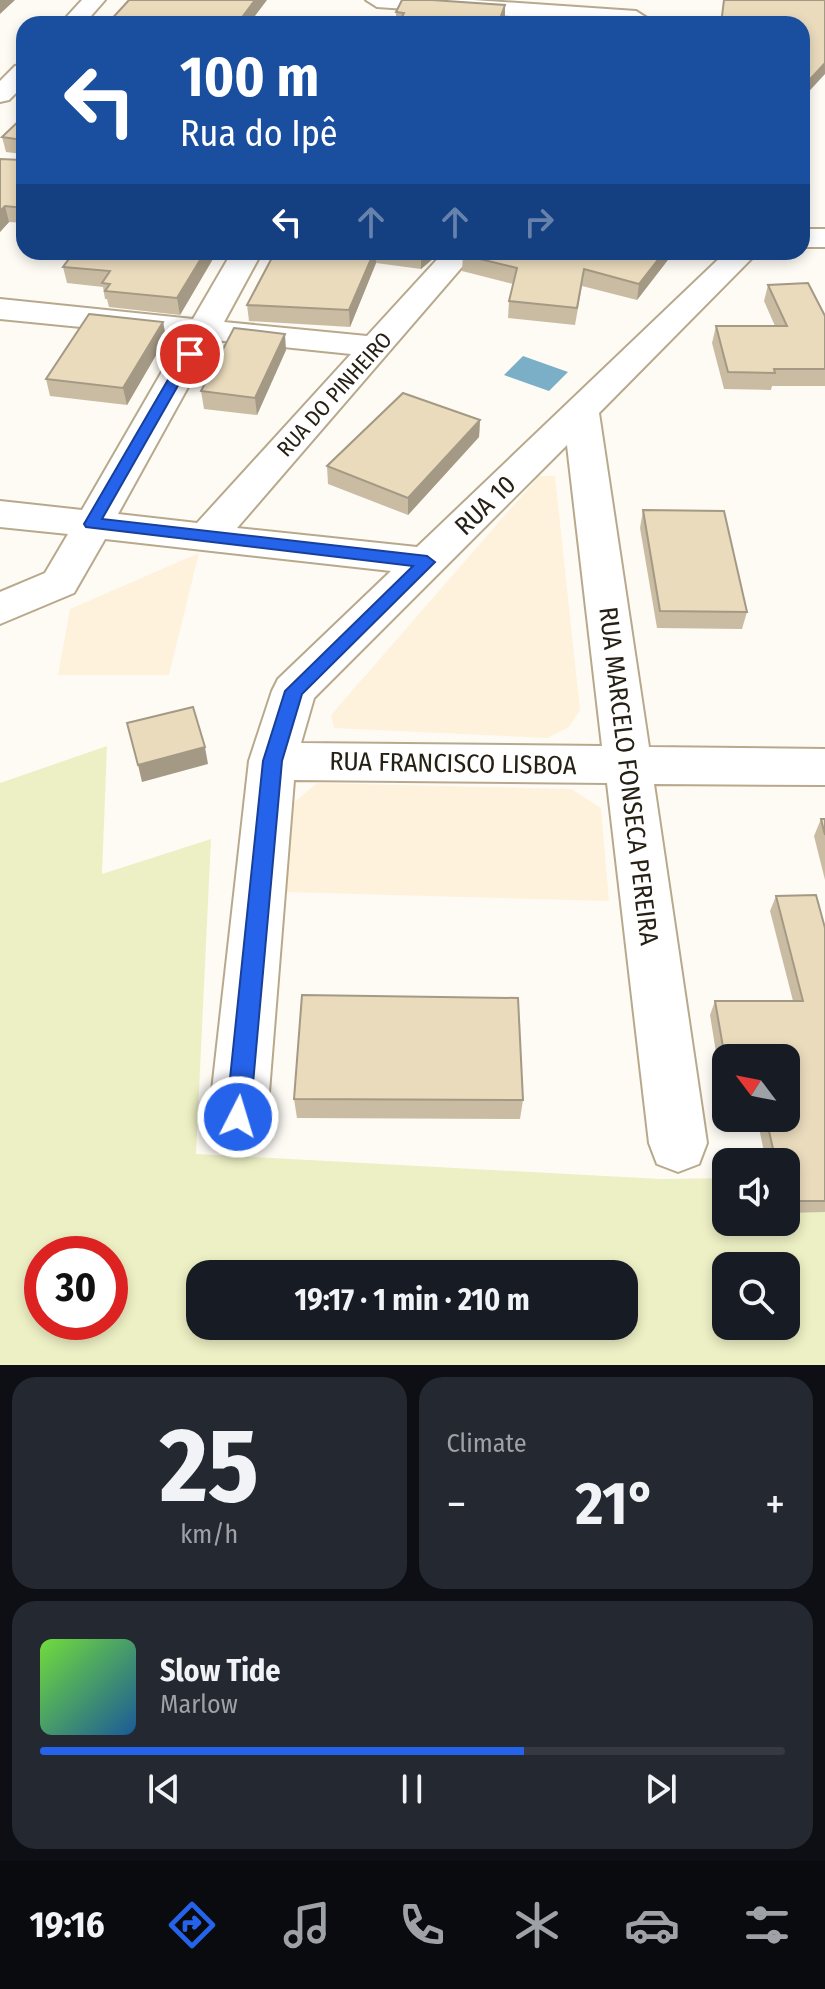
<!DOCTYPE html>
<meta charset="utf-8">
<style>
body{margin:0;font-family:"Fira Sans Condensed",sans-serif;background:#242831;color:#f1f3f6;height:100vh;display:flex;flex-direction:column;font-size:30px;white-space:nowrap}
*{box-sizing:border-box;margin:0}
p{font-size:26px;color:#9ea1a6}
.icon{flex:none;width:44px;height:44px;fill:none;stroke:currentColor;stroke-width:2;stroke-linecap:round;stroke-linejoin:round}
.map{position:relative;height:1365px;overflow:hidden}
.drawer{display:flex;flex-direction:column;gap:12px;padding:12px;background:#0d0f14;flex:1}
.drawer>*{flex:none}
.guide{position:absolute;left:16px;top:16px;width:794px;height:244px;border-radius:24px;box-shadow:0 4px 12px #0003;background:#1a4fa0;color:#fff;overflow:hidden}
.needle{width:52px;rotate:302deg}
.controls{position:absolute;left:712px;top:1044px;display:grid;gap:16px}
.controls a{display:grid;place-items:center;width:88px;height:88px;border-radius:16px;background:#171b24;box-shadow:0 4px 12px #0003;font-size:40px}
.speed{position:absolute;left:24px;top:1236px;display:flex;gap:16px;font-size:40px;font-weight:700;text-align:center}
.speed>*{display:grid;place-content:center;width:104px;height:104px;border-radius:50%;background:#171b24;box-shadow:0 4px 12px #0003;line-height:1}
.speed .limit{border:12px solid #d22;background:#fff;color:#111}
.pin{position:absolute;display:grid;place-items:center;width:68px;height:68px;color:#fff;margin:-34px;border:4px solid #fff;border-radius:50%;box-shadow:0 2px 8px #0007}
.me{position:absolute;width:88px;margin:-44px;rotate:5deg;stroke-linejoin:round;filter:drop-shadow(0 0 6px #0008)}
.turn{display:flex;align-items:center;gap:28px;height:168px;padding:0 32px;font-size:36px}
.turn .icon{width:104px;height:104px;stroke-width:2.5}
.turn b{display:block;font-size:56px;line-height:68px}
.lanes{display:flex;align-items:center;height:76px;padding:0 32px;background:#0003;justify-content:center;gap:40px;direction:ltr}
.lanes .off{opacity:.35}
.big{font-size:60px;font-weight:700;line-height:1.1}
.drawer .widget{flex:1;display:flex;flex-direction:column;justify-content:center;gap:12px;min-width:0;padding:0 28px;border-radius:24px;background:#242831}
.drawer .dial{align-items:center;gap:0}
.dial b{font-size:104px;line-height:1}
.song{display:flex;align-items:center;gap:24px}
.cover{width:96px;height:96px;border-radius:12px;background:linear-gradient(135deg,hsl(100 70% 55%),hsl(210 70% 35%))}
.played{height:8px;border-radius:4px;background:linear-gradient(90deg,#2563eb 65%,#363941 65%)}
.keys{display:flex;justify-content:space-around;direction:ltr}
.heat{display:flex;justify-content:space-between;align-items:center;font-size:44px;direction:ltr}
.drawer .tiles{flex:1;display:grid;gap:12px;grid-template-columns:1fr 1fr}
.widget:last-child{grid-column:span 2}
.trip{position:absolute;left:186px;top:1260px;width:452px;height:80px;border-radius:24px;background:#171b24;box-shadow:0 4px 12px #0003;font-weight:700;line-height:80px;text-align:center}
.dock{display:flex;height:128px;justify-content:space-around;align-items:center;background:#090b0e;color:#9ea1a6}
.dock .icon{width:56px;height:56px}
.dock .selected{color:#2563eb}
.dock b{font-size:36px;color:#f1f3f6}
.map>svg:first-child{display:block}
.built{fill:#fef2dc}
.green{fill:#edf0c4;fill-rule:evenodd}
.water{fill:#7bafc7}
.lines{fill:none;stroke-linecap:round;stroke-linejoin:round}
.minor-casing{stroke:#b8a98d;stroke-width:4}
.minor{fill:#fff;fill-rule:evenodd}
.wall{fill:#c9bca3}
.shaded-wall{fill:#a49984}
.building{fill:#eadbbd;stroke:#a49984;stroke-width:2}
.route{fill:#2563eb;stroke:#184099;stroke-width:2}
.labels{text-anchor:middle;stroke-width:6;stroke-linejoin:round;paint-order:stroke}
.far-street-label{font-size:22px;fill:#262015;stroke:#fff}
.street-label{font-size:26px;fill:#262015;stroke:#fff}
</style>
<div class="map">
<svg width="825" height="1365" viewBox="0 0 825 1365">
<rect width="100%" height="100%" fill="#fefbf5"/>
<g class="built">
<polygon points="539,476 555,476 580,710 569,727 547,738 334,728 331,715"/>
<polygon points="199,553 169,675 58,675 70,609"/>
<polygon points="317,783 571,789 601,808 609,901 283,892 291,805"/>
</g>
<path class="green" d="M107 746 102 874 211 839 196 1154 661 1179 726 1178V1222H786V1177H825V1365H0V783ZM42 1254H110V1322H42ZM726 1266H786V1326H726ZM200 1274H624V1326H200Z"/>
<polygon class="water" points="523,356 568,372 549,391 504,375"/>
<g class="lines">
<g class="minor-casing">
<g id="minor">
<polygon points="82,0 105,0 84,24 60,24"/>
<polygon points="366,0 473,0 636,11 647,18 644,23 625,24 377,7"/>
<polygon points="24,64 24,85 9,100 0,102 0,81 15,66"/>
<rect x="802" y="229" width="23" height="18"/>
<path d="M232 252H262L224 322 367 336 444 252H475L237 528 417 547 726 252H758L599 413 649 747 825 749V785L654 784 707 1143 699 1164 678 1172 657 1164 649 1143 607 783 294 780 267 1117 259 1137 238 1145 217 1137 209 1117 249 761 272 691 278 679 391 571 105 539 74 593 0 624V592L45 573 68 534 0 527V501L82 510 182 337 0 319V299L193 319ZM214 340 351 354 197 523 118 514ZM567 445 602 746 301 743 314 698Z"/>
</g>
</g>
<use href="#minor" class="minor"/>
</g>
<g class="wall">
<polygon points="396,12 505,19 503,24 396,24"/>
<polygon points="24,116 24,223 9,222 0,232 0,159 22,160 22,154 6,152 2,137"/>
<polygon points="74,252 217,252 180,315 109,307 107,299 105,299 103,287 67,283 63,267"/>
<polygon points="275,252 441,252 421,269 376,263 350,327 249,321 247,305"/>
<polygon points="466,252 674,252 637,300 582,286 575,325 508,318 509,301 513,284 462,271 463,255"/>
<polygon points="768,285 825,316 825,386 772,386 771,390 724,389 712,343 716,326 775,326 764,301"/>
<polygon points="163,322 166,338 127,405 50,396 46,379"/>
<polygon points="286,350 257,415 204,409 201,391"/>
<polygon points="480,420 479,437 408,515 328,484 327,466"/>
<polygon points="643,510 747,612 742,629 657,628 640,528"/>
<polygon points="821,819 825,819 825,880 814,836"/>
<polygon points="776,896 825,928 825,1212 786,1213 786,1162 766,1162 757,1118 786,1118 786,1058 726,1058 726,1077 720,1077 710,1015 715,1001 793,1001 770,911"/>
<polygon points="294,1099 523,1100 520,1119 297,1118"/>
</g>
<g class="shaded-wall">
<polygon points="0,0 15,0 0,14"/>
<polygon points="255,0 267,0 249,24 237,24"/>
<polygon points="505,5 505,19 503,24 498,24"/>
<polygon points="825,63 825,74 802,99 803,87"/>
<polygon points="5,206 9,222 0,232 0,211"/>
<polygon points="205,252 217,252 180,315 177,298"/>
<polygon points="374,252 376,252 376,263 350,327 349,310"/>
<polygon points="422,252 441,252 421,269 421,253"/>
<polygon points="664,252 674,252 637,300 639,284"/>
<polygon points="163,322 166,338 127,405 123,388"/>
<polygon points="285,334 286,350 257,415 255,398"/>
<polygon points="480,420 479,437 408,515 408,498"/>
<polygon points="205,747 208,764 142,782 138,765"/>
</g>
<g class="building">
<polygon points="129,0 255,0 237,24 107,24"/>
<polygon points="402,0 432,0 505,5 498,24 398,24 404,13 396,12"/>
<polygon points="724,0 825,0 825,63 803,87 802,95 802,24 721,24"/>
<polygon points="24,116 24,208 5,206 0,211 0,159 22,160 23,140 2,137"/>
<polygon points="74,252 205,252 177,298 105,291 110,284 102,283 110,271 63,267"/>
<polygon points="275,252 374,252 349,310 247,305"/>
<polygon points="466,252 664,252 639,284 584,269 577,308 509,301 517,268 463,255"/>
<polygon points="808,283 825,316 825,369 774,369 775,373 728,372 716,326 787,326 768,285"/>
<polygon points="89,314 163,322 123,388 46,379"/>
<polygon points="234,328 285,334 255,398 201,391"/>
<polygon points="403,393 480,420 408,498 327,466"/>
<polygon points="643,510 724,511 747,612 660,611"/>
<polygon points="193,707 205,747 138,765 127,723"/>
<polygon points="821,819 825,819 825,835"/>
<polygon points="816,895 825,928 825,1201 786,1201 786,1162 776,1162 766,1118 786,1118 786,1058 726,1058 726,1064 715,1001 803,1001 776,896"/>
<polygon points="302,995 518,998 523,1100 294,1099"/>
</g>
<polygon class="route" points="190,349 196,354 102,519 427,556 435,562 302,694 282,761 250,1117 246,1125 238,1128 229,1125 226,1117 263,761 285,691 413,566 86,527 84,524 183,354"/>
<g class="labels">
<g class="far-street-label">
<text transform="translate(334 394) rotate(-48)" y="8">RUA DO PINHEIRO</text>
</g>
<g class="street-label">
<text transform="translate(485 505) rotate(-44)" y="9">RUA 10</text>
<text transform="translate(453 763) rotate(1)" y="9">RUA FRANCISCO LISBOA</text>
<text transform="translate(629 776) rotate(83)" y="9">RUA MARCELO FONSECA PEREIRA</text>
</g>
</g>
</svg>
<div class="controls">
<a><svg class="needle" viewBox="-14 -14 28 28"><path d="M0-13l5 13h-10z" fill="#e53935"/><path d="M0 13l5-13h-10z" fill="#9ea1a6"/></svg></a>
<a><svg class="icon" aria-label="sound" viewBox="0 0 24 24"><path d="M4 9h4l5-4v14l-5-4H4zM17 9q2 3 0 6"/></svg></a>
<a><svg class="icon" aria-label="search" viewBox="0 0 24 24"><circle cx="10" cy="10" r="6"/><path d="M15 15l6 6"/></svg></a>
</div>
<div class="speed"><div class="limit">30</div></div>
<div class="pin" style="left:190px;top:354px;background:#d93025"><svg class="icon" aria-label="arrive" viewBox="0 0 24 24"><path d="M6 21V4h12l-3 4 3 4H6"/></svg></div>
<svg class="me" style="left:238px;top:1117px" viewBox="-20 -20 40 40"><circle r="17" fill="#2563eb" stroke="#fff" stroke-width="3"/><path d="M0-11L8 9 0 5-8 9z" fill="#fff"/></svg>
<div class="trip">19:17 · 1 min · 210 m</div>
<div class="guide">
<div class="turn"><svg class="icon" aria-label="left" viewBox="0 0 24 24"><path d="M17 20v-9H6M10 6l-5 5 5 5"/></svg><div><b>100 m</b>Rua do Ipê</div></div>
<div class="lanes"><svg class="icon" aria-label="left" viewBox="0 0 24 24"><path d="M17 20v-9H6M10 6l-5 5 5 5"/></svg><svg class="icon off" aria-label="ahead" viewBox="0 0 24 24"><path d="M12 20V5M6 11l6-6 6 6"/></svg><svg class="icon off" aria-label="ahead" viewBox="0 0 24 24"><path d="M12 20V5M6 11l6-6 6 6"/></svg><svg class="icon off" aria-label="right" viewBox="0 0 24 24"><path d="M7 20v-9h11M14 6l5 5-5 5"/></svg></div>
</div>
</div>
<section class="drawer">
<div class="tiles">
<div class="widget dial"><b>25</b><p>km/h</p></div>
<div class="widget"><p>Climate</p>
<div class="heat"><a>−</a><b class="big">21°</b><a>+</a></div>
</div>
<div class="widget">
<div class="song"><i class="cover"></i><div><b>Slow Tide</b><p>Marlow</p></div></div>
<div class="played"></div>
<div class="keys"><svg class="icon" aria-label="previous" viewBox="0 0 24 24"><path d="M18 5L8 12l10 7zM5 5v14"/></svg><svg class="icon" aria-label="pause" viewBox="0 0 24 24"><path d="M8 5v14M16 5v14"/></svg><svg class="icon" aria-label="next" viewBox="0 0 24 24"><path d="M6 5l10 7-10 7zM19 5v14"/></svg></div>
</div>
</div>
</section>
<nav class="dock">
<b>19:16</b>
<svg class="icon selected" aria-label="directions" viewBox="0 0 24 24"><path d="M12 3l9 9-9 9-9-9zM9 14v-3h6M13 9l2 2-2 2"/></svg>
<svg class="icon" aria-label="music" viewBox="0 0 24 24"><path d="M9 18V5l10-2v13"/><circle cx="6" cy="18" r="3"/><circle cx="16" cy="16" r="3"/></svg>
<svg class="icon" aria-label="phone" viewBox="0 0 24 24"><path d="M5 4h4l2 5-3 2q2 4 5 5l2-3 5 2v4C11 20 4 13 5 4z"/></svg>
<svg class="icon" aria-label="climate" viewBox="0 0 24 24"><path d="M12 3v18M4 7l16 10M4 17L20 7"/></svg>
<svg class="icon" aria-label="car" viewBox="0 0 24 24"><path d="M5 17H2v-5l4-1 3-4h7l3 4 3 1v5h-3M9 17h6M6 11h13"/><circle cx="7" cy="17" r="2"/><circle cx="17" cy="17" r="2"/></svg>
<svg class="icon" aria-label="filters" viewBox="0 0 24 24"><path d="M4 7h16M4 17h16"/><circle cx="9" cy="7" r="2"/><circle cx="15" cy="17" r="2"/></svg>
</nav>
